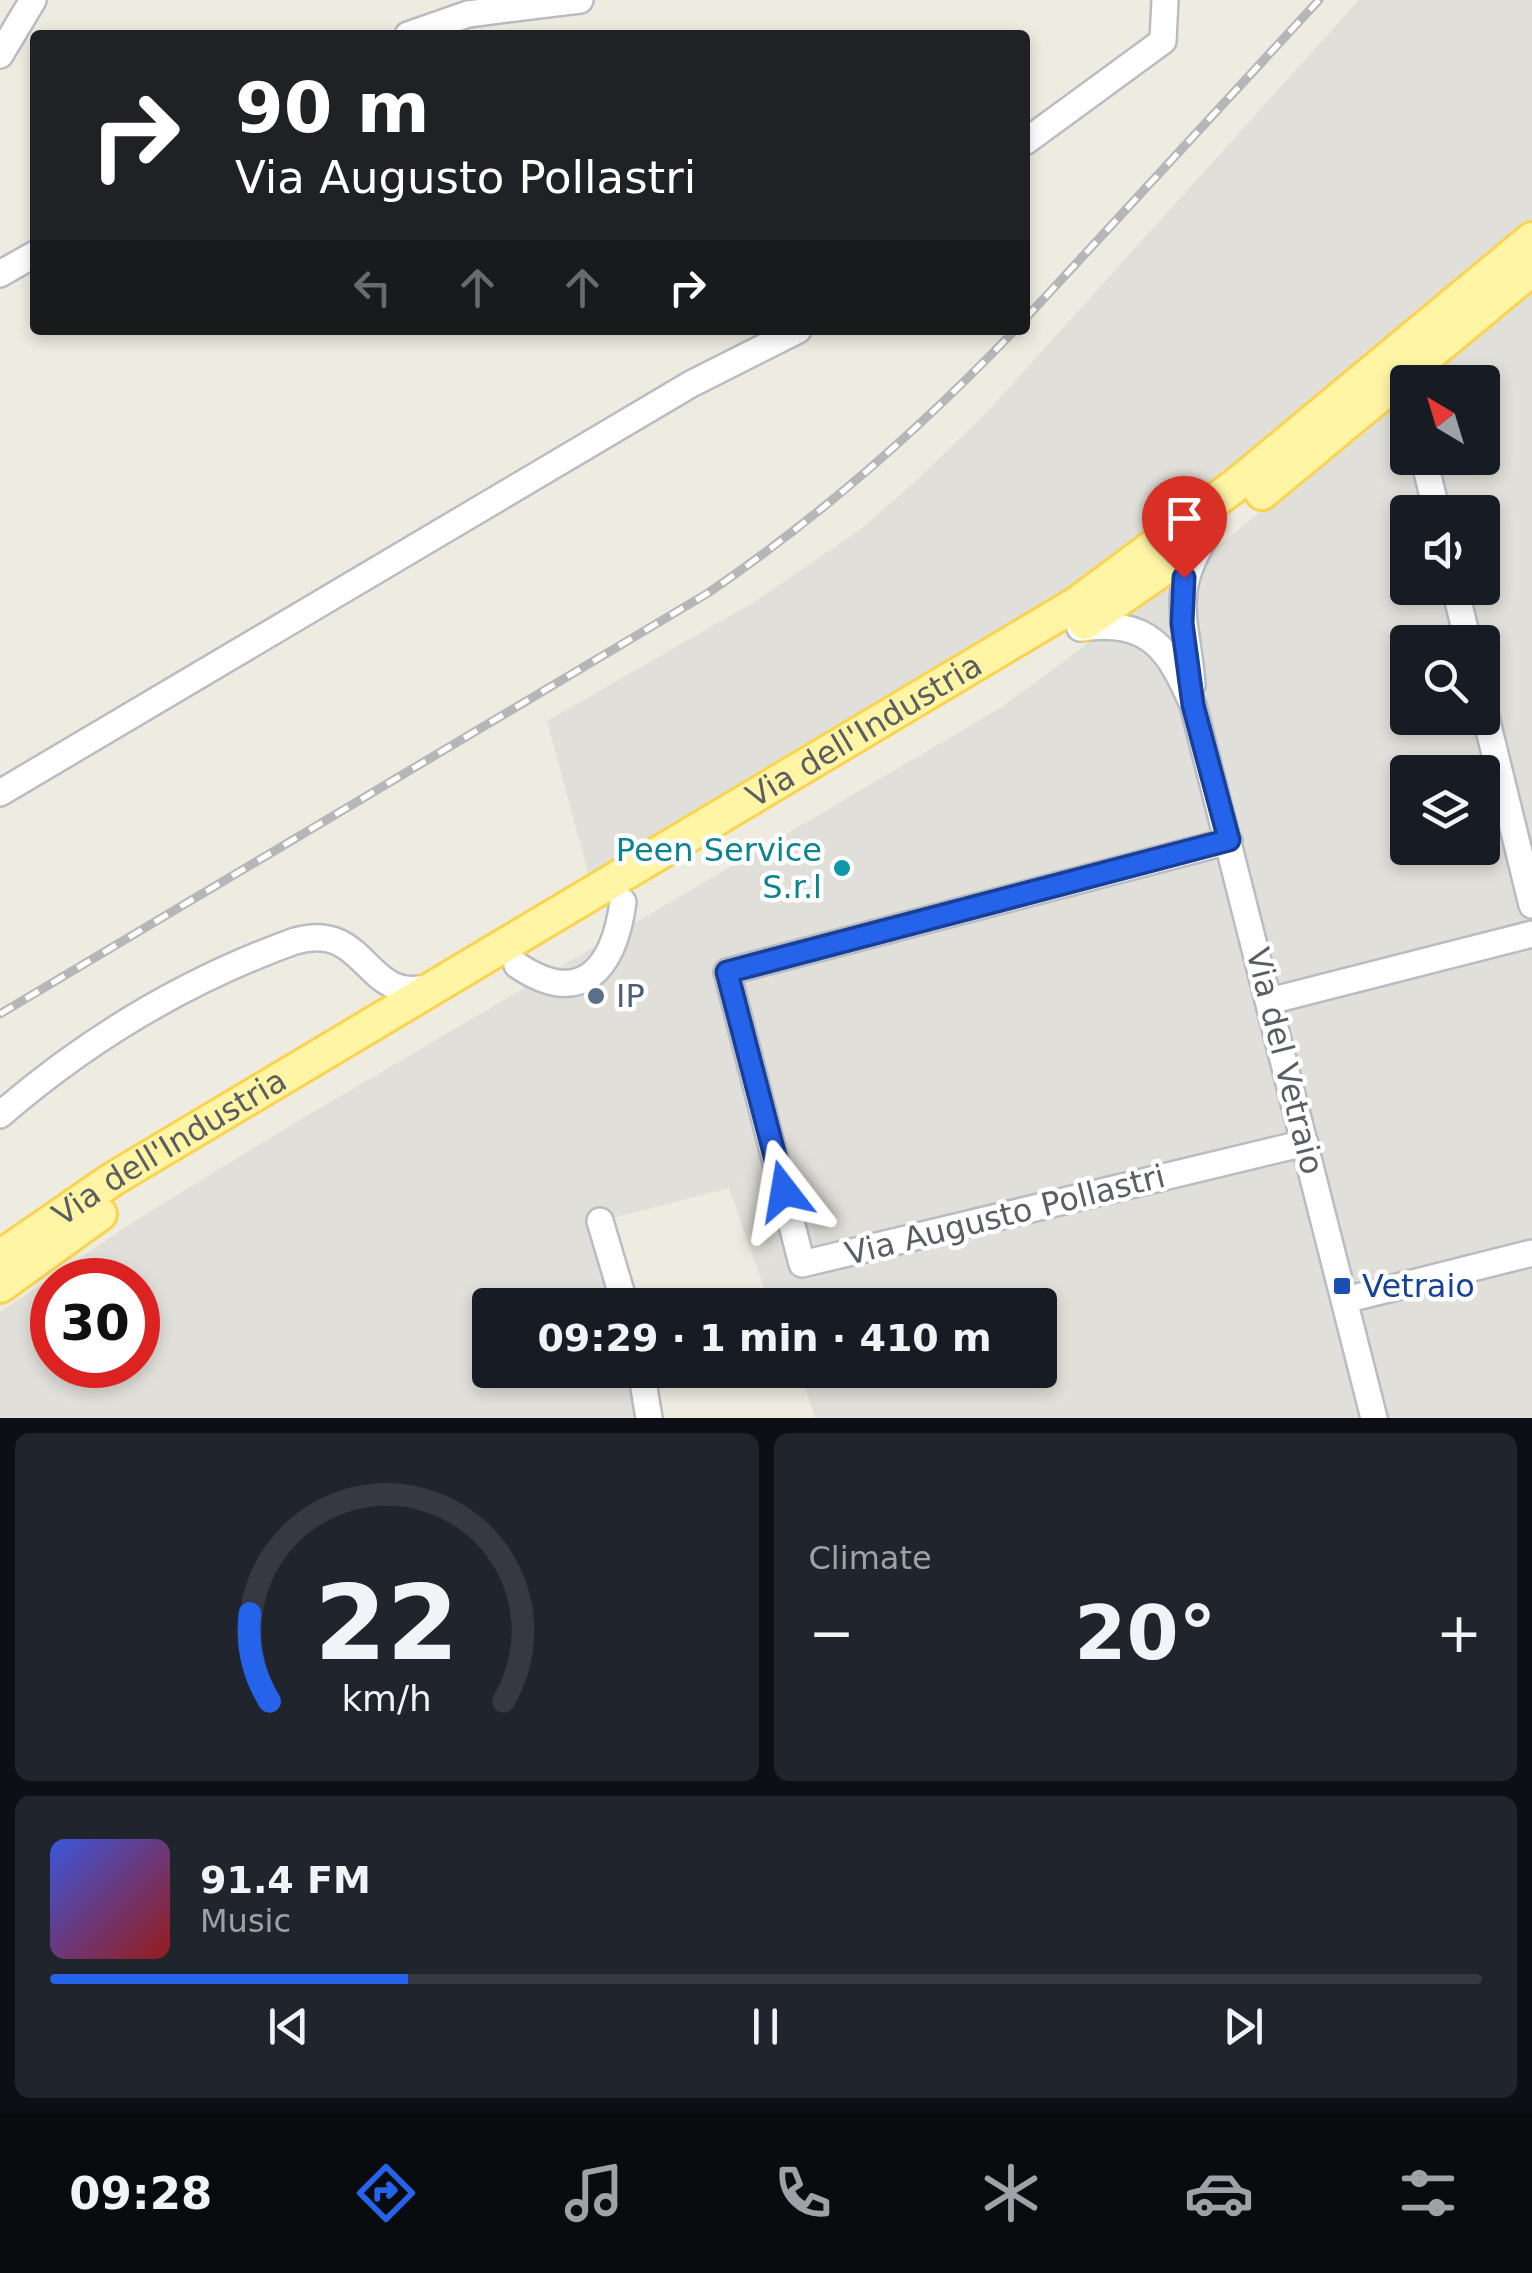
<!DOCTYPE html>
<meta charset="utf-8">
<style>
body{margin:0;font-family:"DejaVu Sans",sans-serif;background:#20242c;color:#f1f3f6;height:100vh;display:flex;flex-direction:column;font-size:38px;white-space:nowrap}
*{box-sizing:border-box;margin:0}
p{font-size:32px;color:#9ea1a6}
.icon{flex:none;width:55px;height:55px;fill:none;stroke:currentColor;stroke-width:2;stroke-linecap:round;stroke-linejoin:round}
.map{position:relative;height:1418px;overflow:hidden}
.drawer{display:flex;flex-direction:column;gap:15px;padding:15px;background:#0d0f14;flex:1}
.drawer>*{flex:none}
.guide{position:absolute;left:30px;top:30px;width:1000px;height:305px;border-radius:10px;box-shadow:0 5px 15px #0003;background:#202124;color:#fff;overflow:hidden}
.needle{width:65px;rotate:322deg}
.controls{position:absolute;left:1390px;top:365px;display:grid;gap:20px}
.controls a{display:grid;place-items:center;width:110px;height:110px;border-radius:10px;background:#171b24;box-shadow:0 5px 15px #0003;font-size:50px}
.speed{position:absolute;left:30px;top:1258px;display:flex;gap:20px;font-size:50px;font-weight:700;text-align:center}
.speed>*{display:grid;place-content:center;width:130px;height:130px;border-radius:50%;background:#171b24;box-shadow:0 5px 15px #0003;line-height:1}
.speed .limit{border:15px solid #d22;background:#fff;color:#111}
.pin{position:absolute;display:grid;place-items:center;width:85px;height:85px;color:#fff;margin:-102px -42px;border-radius:50% 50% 50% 0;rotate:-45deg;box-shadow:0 0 10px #0007}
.pin .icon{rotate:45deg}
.me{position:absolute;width:110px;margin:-55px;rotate:346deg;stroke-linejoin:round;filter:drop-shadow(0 0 8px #0008)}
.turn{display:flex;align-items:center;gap:35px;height:210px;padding:0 40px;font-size:45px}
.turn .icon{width:130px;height:130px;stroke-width:2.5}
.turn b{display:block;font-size:70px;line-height:85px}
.lanes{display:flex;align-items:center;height:95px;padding:0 40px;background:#0003;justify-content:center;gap:50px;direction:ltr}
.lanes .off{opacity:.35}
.big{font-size:75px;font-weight:700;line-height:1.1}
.drawer .widget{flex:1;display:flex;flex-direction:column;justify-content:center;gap:15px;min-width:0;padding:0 35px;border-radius:15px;background:#20242c}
.drawer .dial{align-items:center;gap:0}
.dial svg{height:260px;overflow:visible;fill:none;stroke:#363941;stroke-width:7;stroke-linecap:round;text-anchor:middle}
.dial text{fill:#f1f3f6;stroke:none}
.song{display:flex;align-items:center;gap:30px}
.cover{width:120px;height:120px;border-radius:15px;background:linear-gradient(135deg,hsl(230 70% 55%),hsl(0 70% 35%))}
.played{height:10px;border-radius:5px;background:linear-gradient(90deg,#2563eb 25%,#363941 25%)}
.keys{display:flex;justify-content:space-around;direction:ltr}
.heat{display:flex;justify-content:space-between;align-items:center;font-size:55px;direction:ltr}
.drawer .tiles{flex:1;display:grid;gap:15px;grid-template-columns:1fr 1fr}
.widget:last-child{grid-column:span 2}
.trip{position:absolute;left:472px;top:1288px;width:585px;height:100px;border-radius:10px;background:#171b24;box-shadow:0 5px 15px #0003;font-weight:700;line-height:100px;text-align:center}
.dock{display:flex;height:160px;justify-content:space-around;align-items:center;background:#090b0e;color:#9ea1a6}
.dock .icon{width:70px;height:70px}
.dock .current{color:#2563eb}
.dock b{font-size:45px;color:#f1f3f6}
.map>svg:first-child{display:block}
.industrial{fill:#e1dfd9;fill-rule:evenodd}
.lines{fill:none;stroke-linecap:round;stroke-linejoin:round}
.minor-casing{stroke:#b9bcc2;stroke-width:30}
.major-casing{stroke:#fbd34e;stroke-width:38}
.minor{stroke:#fff;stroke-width:25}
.major{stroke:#fff5a5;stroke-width:32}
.rail-casing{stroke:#b5b6b7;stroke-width:9}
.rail{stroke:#fff;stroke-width:5;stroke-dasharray:15;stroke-linecap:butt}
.route-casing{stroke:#184099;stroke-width:25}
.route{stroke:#2563eb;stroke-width:18}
.culture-dot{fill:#0f9aa8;stroke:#fff;stroke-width:4}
.service-dot{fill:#5c6f8a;stroke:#fff;stroke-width:4}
.transit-dot{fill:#1a4fb4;stroke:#fff;stroke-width:4}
.labels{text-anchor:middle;stroke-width:9;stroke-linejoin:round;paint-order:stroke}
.street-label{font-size:32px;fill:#5a5e64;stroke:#fff}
.culture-label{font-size:32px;fill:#0d838f;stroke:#fff;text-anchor:end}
.service-label{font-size:32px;fill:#4e5e75;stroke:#fff;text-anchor:start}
.transit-label{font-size:32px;fill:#164399;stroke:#fff;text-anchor:start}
</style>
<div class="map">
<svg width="1532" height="1418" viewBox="0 0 1532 1418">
<rect width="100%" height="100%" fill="#eeece1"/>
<g class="industrial">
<polygon points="1359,0 1532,0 1532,224 1284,432 1072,593 591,883 547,721 754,602 861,529 918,479 988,411"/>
<path d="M1532 288V1418H815L799 1370H1040V1305H777L773 1292 765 1291 729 1188 601 1221 627 1305H490V1370H642L651 1418H0V1312L133 1222 288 1127 1002 707 1216 548 1407 392 1408 458H1482V382H1419ZM1408 512H1482V588H1408ZM1408 642H1482V718H1408ZM1408 772H1482V848H1408ZM52 1280H138V1365H52Z"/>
</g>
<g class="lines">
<g class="minor-casing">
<g id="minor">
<polyline points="408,35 468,14 580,0"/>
<polyline points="0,55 33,0"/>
<polyline points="1025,142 1163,41 1165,0"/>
<polyline points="0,274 35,254"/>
<polyline points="1426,468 1437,512"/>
<polyline points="1455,588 1468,642"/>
<path d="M1080 628C1149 619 1168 647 1193 705L1374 1418"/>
<path d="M1192 685C1188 624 1168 596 1205 538"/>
<polyline points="1482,701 1532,905"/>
<polyline points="0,793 691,384 798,330"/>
<polyline points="1229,841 727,972 802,1264 1305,1143"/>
<path d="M517 965C582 1009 614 968 623 902"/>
<polyline points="1270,1001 1532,934"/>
<path d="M0 1115C89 1038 184 981 295 941 368 920 364 1005 430 987"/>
<polyline points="600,1221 625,1305"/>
<polyline points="1345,1300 1532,1253"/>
<polyline points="641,1370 649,1418"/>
</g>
</g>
<g class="major-casing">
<g id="major">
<polyline points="1262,493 1532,269"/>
<polyline points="1085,623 1176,560"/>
<path id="s1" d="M0 1257 113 1179 1076 604 1236 485 1532 239"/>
<polyline points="0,1286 100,1214"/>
</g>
</g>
<use href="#minor" class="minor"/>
<use href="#major" class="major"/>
<g class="rail-casing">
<g id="rail">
<polyline points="1025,319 1319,0"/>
<path d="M0 1014 708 593C821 516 920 429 1015 330"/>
</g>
</g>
<use href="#rail" class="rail"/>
</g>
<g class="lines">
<g class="route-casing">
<polyline id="route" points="784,1191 727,972 1229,840 1193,705 1182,623 1184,578"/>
</g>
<use href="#route" class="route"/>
</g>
<circle class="culture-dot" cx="842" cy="868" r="10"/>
<circle class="service-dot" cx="596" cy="996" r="10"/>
<rect class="transit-dot" x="1332" y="1276" width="20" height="20" rx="5"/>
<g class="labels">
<g class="street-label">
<text dy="11" stroke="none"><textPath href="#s1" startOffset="1012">Via dell'Industria</textPath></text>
<text transform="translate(1285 1061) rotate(76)" y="11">Via del Vetraio</text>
<text dy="11" stroke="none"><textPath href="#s1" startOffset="202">Via dell'Industria</textPath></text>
<text transform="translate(1005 1215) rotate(-14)" y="11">Via Augusto Pollastri</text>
</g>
<g class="culture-label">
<text x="822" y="861">Peen Service<tspan x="822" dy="37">S.r.l</tspan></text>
</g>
<g class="service-label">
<text x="616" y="1007">IP</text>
</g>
<g class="transit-label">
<text x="1362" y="1297">Vetraio</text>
</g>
</g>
</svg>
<div class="controls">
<a><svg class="needle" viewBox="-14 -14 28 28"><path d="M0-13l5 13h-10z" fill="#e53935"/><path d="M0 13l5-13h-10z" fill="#9ea1a6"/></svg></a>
<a><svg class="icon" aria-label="sound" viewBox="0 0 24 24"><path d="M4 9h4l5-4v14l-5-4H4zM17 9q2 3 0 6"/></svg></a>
<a><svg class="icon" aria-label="search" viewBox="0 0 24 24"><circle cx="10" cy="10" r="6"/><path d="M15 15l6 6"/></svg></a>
<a><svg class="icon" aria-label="layers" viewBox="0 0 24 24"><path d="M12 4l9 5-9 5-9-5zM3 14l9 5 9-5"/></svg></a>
</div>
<div class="speed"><div class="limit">30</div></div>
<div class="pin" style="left:1184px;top:578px;background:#d93025"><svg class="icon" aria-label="arrive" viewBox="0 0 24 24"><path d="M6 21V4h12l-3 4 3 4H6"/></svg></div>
<svg class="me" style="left:784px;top:1191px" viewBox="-20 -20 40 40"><path d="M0-17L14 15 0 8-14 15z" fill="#2563eb" stroke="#fff" stroke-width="4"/></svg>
<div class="trip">09:29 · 1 min · 410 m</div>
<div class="guide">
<div class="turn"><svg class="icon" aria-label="right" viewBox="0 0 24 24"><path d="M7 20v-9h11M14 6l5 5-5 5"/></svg><div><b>90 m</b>Via Augusto Pollastri</div></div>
<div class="lanes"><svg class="icon off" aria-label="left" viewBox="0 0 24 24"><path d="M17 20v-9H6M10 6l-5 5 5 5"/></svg><svg class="icon off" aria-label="ahead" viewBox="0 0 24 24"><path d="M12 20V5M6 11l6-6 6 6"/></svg><svg class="icon off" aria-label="ahead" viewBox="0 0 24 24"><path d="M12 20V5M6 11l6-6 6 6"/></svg><svg class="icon" aria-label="right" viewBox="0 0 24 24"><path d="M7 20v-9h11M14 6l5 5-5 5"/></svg></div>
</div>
</div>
<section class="drawer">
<div class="tiles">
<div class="widget dial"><svg viewBox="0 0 100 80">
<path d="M14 69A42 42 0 1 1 86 69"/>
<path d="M14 69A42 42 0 0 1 8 42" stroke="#2563eb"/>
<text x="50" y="56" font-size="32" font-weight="700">22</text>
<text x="50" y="72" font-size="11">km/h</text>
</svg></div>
<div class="widget"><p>Climate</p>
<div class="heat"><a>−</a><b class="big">20°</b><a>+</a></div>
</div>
<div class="widget">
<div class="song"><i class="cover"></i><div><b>91.4 FM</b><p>Music</p></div></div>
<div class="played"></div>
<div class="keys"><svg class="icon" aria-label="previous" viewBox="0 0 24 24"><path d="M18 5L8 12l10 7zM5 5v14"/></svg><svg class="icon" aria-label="pause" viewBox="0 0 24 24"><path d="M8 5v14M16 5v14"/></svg><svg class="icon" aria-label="next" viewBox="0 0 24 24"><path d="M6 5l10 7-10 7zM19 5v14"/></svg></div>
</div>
</div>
</section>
<nav class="dock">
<b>09:28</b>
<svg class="icon current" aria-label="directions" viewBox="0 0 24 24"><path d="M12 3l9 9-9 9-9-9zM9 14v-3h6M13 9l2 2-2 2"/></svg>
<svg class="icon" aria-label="music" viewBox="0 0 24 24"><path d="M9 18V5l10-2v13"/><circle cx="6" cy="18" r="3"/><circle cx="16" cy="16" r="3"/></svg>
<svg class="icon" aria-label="phone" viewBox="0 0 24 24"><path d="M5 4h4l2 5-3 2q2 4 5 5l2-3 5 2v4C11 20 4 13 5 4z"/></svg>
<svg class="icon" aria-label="climate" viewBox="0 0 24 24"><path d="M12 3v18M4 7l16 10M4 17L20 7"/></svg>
<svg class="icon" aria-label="car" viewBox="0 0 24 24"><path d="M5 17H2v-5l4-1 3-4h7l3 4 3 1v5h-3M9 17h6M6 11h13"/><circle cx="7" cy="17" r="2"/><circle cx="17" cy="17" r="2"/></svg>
<svg class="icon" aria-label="filters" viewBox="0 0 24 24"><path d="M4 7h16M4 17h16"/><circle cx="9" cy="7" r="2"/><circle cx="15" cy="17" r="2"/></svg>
</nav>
